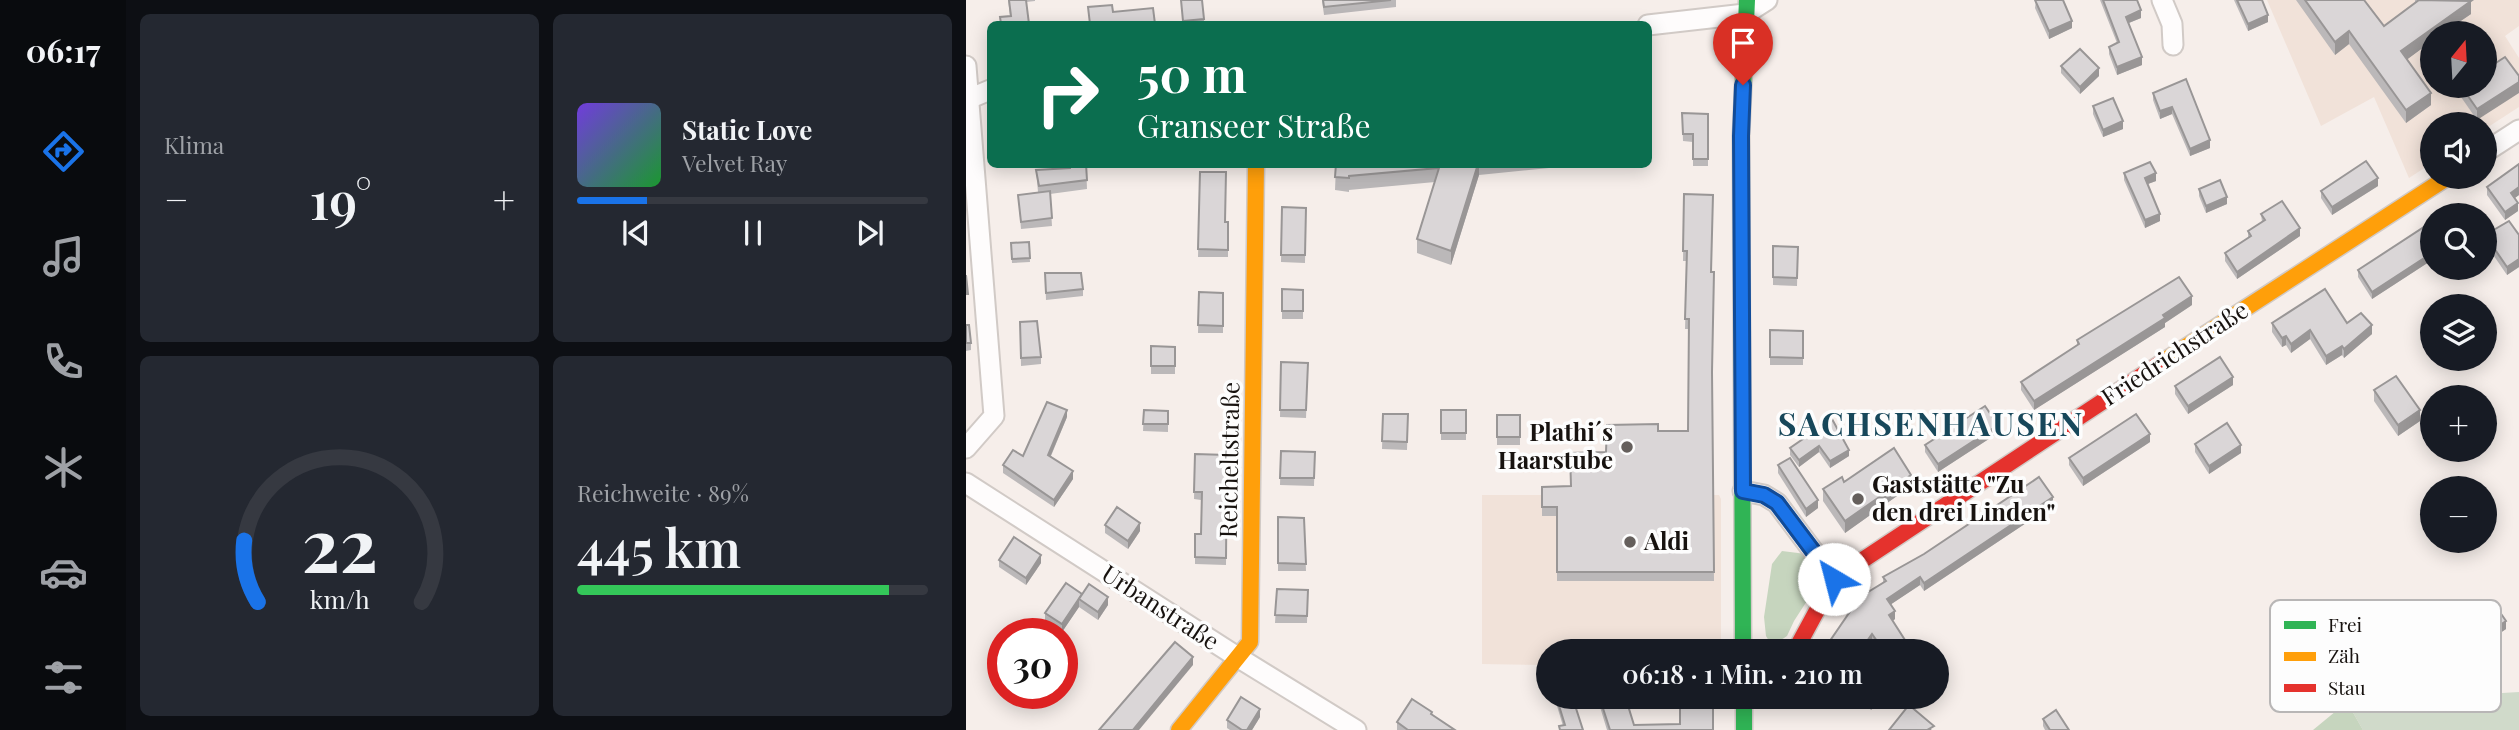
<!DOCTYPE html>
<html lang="de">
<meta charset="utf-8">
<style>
body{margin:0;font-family:"Playfair Display",serif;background:#242831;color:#f1f3f6;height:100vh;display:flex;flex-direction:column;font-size:26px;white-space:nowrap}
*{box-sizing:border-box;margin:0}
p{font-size:23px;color:#9ea1a6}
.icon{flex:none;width:38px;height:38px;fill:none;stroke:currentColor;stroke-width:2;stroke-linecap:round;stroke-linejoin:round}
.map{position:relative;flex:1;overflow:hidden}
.details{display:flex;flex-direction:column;gap:14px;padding:14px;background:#0d0f14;width:840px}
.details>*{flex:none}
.banner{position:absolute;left:21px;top:21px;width:665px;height:147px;border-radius:10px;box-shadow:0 4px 18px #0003;background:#0b6e4f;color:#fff;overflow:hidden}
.needle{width:46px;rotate:18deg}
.tools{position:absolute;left:1454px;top:21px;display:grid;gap:14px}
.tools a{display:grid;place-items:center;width:77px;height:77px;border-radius:50%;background:#171b24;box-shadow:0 4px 18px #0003;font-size:35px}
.speed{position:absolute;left:21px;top:618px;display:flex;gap:14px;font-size:35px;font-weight:700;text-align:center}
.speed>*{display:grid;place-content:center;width:91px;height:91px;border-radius:50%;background:#171b24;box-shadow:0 4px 18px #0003;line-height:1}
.speed .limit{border:10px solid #d22;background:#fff;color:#111}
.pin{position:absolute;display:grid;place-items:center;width:60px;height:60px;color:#fff;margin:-72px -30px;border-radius:50% 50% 50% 0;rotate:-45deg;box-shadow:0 0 7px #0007}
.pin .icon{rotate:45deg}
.me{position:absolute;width:77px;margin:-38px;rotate:323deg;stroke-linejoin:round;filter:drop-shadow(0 0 5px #0008)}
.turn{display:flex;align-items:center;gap:24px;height:147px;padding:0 35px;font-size:32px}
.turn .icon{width:91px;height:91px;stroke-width:2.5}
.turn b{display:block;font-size:49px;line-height:60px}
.big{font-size:52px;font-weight:600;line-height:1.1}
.details .tile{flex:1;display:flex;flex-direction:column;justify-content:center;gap:10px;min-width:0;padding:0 24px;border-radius:10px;background:#242831}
.details .dial{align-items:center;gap:0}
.dial svg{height:182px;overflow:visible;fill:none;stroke:#363941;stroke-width:7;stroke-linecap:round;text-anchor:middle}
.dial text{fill:#f1f3f6;stroke:none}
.song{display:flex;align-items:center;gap:21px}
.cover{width:84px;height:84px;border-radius:10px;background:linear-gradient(135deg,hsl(260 70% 55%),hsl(130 70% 35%))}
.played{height:7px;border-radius:4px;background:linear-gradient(90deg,#1a73e8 20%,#363941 20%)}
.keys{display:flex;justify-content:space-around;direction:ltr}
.heat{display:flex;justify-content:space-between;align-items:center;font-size:38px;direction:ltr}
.charge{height:10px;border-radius:5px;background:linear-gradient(90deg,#34c759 89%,#363941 0)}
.details .tiles{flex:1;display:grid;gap:14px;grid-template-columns:repeat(2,1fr)}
.trip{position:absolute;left:570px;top:639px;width:413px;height:70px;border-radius:35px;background:#171b24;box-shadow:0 4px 18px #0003;font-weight:600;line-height:70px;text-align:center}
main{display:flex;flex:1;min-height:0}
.menu{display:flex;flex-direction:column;width:126px;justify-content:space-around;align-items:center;background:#090b0e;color:#9ea1a6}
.menu .icon{width:49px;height:49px}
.menu .selected{color:#1a73e8}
.menu b{font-size:32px;color:#f1f3f6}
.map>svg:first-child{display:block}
.built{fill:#f1e2d9;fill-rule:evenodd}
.green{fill:#d0daca}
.forest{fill:#c6d5be}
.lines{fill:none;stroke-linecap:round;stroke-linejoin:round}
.street-casing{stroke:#d1cac6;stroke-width:23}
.fast-casing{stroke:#d1cac6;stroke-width:19}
.slow-casing{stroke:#d1cac6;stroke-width:19}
.jam-casing{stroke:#d1cac6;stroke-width:19}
.street{stroke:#fefcfc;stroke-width:19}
.fast{stroke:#30b455;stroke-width:16}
.slow{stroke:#ff9f0a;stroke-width:16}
.jam{stroke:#e5322d;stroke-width:16}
.wall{fill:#bbb8b9}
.shaded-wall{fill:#999696}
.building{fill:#dad6d7;stroke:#999696;stroke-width:2}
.route-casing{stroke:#114b97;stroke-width:18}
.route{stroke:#1a73e8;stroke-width:12}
.poi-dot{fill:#655f5c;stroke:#fdfdfd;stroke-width:2.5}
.labels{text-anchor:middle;stroke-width:7;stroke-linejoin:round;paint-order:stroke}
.street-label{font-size:24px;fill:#17120f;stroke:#fdfdfd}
.poi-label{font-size:24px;font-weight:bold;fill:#17120f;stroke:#fdfdfd;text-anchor:start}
.district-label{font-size:32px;font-weight:bold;letter-spacing:2px;fill:#17475a;stroke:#fdfdfd}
.key{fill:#fdfdfd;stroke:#b8b6b6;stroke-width:2}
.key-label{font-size:19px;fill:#17120f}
</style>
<main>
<nav class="menu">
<b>06:17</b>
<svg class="icon selected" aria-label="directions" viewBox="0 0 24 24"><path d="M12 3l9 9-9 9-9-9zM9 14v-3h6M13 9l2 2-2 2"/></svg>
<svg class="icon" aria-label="music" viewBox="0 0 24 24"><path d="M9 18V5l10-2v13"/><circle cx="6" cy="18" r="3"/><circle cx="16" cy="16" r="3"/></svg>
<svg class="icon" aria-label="phone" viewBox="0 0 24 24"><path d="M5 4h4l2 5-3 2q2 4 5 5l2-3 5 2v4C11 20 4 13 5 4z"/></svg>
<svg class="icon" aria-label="climate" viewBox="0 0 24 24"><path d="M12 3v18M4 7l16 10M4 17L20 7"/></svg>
<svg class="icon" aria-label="car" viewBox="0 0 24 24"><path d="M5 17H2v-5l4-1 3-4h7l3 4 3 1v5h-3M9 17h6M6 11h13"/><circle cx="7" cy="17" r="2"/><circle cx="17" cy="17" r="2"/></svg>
<svg class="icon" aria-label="filters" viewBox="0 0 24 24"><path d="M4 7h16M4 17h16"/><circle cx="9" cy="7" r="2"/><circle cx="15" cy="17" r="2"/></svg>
</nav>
<section class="details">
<div class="tiles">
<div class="tile"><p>Klima</p>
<div class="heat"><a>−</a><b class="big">19°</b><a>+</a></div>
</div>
<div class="tile">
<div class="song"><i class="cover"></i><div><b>Static Love</b><p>Velvet Ray</p></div></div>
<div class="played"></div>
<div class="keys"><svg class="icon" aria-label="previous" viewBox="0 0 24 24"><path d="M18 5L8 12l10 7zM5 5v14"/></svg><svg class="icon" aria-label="pause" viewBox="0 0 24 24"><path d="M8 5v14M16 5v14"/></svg><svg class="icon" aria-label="next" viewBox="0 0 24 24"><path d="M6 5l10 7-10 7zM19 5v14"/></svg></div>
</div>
<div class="tile dial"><svg viewBox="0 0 100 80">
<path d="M14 69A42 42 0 1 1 86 69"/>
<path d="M14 69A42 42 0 0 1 8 42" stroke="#1a73e8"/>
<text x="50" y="56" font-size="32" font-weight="700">22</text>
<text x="50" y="72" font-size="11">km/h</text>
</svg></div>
<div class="tile"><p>Reichweite · 89%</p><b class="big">445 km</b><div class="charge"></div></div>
</div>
</section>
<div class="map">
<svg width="1553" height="730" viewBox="0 0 1553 730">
<rect width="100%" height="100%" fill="#f6eeea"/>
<g class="built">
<path d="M1301 0H1553V26L1539 36 1553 58V107L1519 129V124H1466V163L1443 178 1408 97 1355 126ZM1466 33H1519V86H1466Z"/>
<polygon points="516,495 753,495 755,499 755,651 583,651 583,665 516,664"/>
</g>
<polygon class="green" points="1461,655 1486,696 1553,692 1553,730 1397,730 1381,702"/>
<g class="forest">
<polygon points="816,551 840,554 854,573 848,590 828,621 821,636 806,646 800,636 798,617 806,564"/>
<polygon points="1381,702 1397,730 1347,730"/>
</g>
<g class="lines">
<g class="street-casing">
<g id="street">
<polyline points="1196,0 1206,24 1207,45"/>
<polyline points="682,25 779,14 801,0"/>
<polyline points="0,66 28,416 0,448"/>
<polyline points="0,100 24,90"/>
<polyline points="1519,152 1553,130"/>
<polyline points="0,483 273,658 390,730"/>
<polyline points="777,491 798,495 811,503 868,579"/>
</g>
</g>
<g class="fast-casing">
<g id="fast">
<polyline points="777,651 775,136 781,0"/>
<polyline points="778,696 778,730"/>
</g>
</g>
<g class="slow-casing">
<g id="slow">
<polyline points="1198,361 1482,177"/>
<polyline points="213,730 284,642 290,164"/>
</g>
</g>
<g class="jam-casing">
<polyline id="jam" points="829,651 868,579 1198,361"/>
</g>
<use href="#street" class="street"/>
<use href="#fast" class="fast"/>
<use href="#slow" class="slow"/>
<use href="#jam" class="jam"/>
</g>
<g class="wall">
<polygon points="42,0 69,0 69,1 60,2 63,24 34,24 34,17 44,16"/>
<polygon points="215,0 238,19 238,24 217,24"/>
<polygon points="356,0 430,0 430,7 358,15"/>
<polygon points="1070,0 1106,28 1083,39 1069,8"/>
<polygon points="1134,0 1171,0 1175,18 1163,23 1176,65 1151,75 1143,54 1143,47 1151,43"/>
<polygon points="1268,0 1296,0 1302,22 1282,31"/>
<polygon points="1330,0 1398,0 1418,26 1449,4 1449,0 1504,0 1505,14 1477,33 1466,33 1466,41 1441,59 1465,105 1440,123 1383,44 1369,55"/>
<polygon points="1095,66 1133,76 1114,94 1095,73"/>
<polygon points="1220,79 1244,148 1224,156 1206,114 1194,119 1187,100 1187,93"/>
<polygon points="1495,86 1519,86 1511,120 1495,97"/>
<polygon points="1127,106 1157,129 1137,137 1127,114"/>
<polygon points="716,113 742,114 742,166 727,166 727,142 717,141"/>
<polygon points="103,164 120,164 121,189 84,194 86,226 55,229 52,195 72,192 70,170 104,168"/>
<polygon points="363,164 613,164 613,165 513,175 485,265 451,253 451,239 469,182 383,190 383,192 369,190 370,166"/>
<polygon points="1553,164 1553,195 1548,198 1552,211 1539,220 1521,195 1521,187"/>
<polygon points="234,172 260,222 262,222 262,257 232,257"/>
<polygon points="1158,173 1190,181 1182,184 1194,221 1179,228 1158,180"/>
<polygon points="1412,186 1366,215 1355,198 1355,191"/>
<polygon points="1233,189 1261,204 1240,213 1233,196"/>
<polygon points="718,194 746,272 746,379 748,581 591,581 591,516 576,516 576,487 605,486 640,452 692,431 722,431 723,329 719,329 721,261 717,261"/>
<polygon points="316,207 340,208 339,263 315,262"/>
<polygon points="1295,214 1334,236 1271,279 1259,261 1259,253 1282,238 1282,231 1296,222"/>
<polygon points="1519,235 1553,235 1553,267 1541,275 1519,243"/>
<polygon points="1466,241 1466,260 1406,299 1392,277 1392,270"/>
<polygon points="63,242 64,262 46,263 45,243"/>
<polygon points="832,247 831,286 807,285 807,277"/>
<polygon points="79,273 117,289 117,296 80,300"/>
<polygon points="316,289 337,290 337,319 316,319"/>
<polygon points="233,292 257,293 257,333 232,333"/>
<polygon points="1226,305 1199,323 1199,327 1068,410 1055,390 1055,382 1111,345 1111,340"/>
<polygon points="54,322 75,357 75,364 55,366"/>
<polygon points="1306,323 1381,323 1406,334 1378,358 1376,355 1360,365 1344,339 1325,353 1320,345 1316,347 1306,332"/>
<polygon points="0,325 5,343 5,350 0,351"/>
<polygon points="837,331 837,365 804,365 804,357"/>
<polygon points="209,347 209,374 185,374 185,366"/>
<polygon points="315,362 342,363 340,418 314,417"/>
<polygon points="1267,385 1222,414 1209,394 1209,386"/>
<polygon points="1408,390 1454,421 1432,436 1408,401"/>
<polygon points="178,410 202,411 202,432 177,431"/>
<rect x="475" y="410" width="25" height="30"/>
<polygon points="417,414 442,414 441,450 416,449"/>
<rect x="531" y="415" width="23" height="30"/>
<polygon points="101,417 85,456 107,479 88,507 37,473 37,465 57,456"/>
<polygon points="866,419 883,456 864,468 853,452 833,467 824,455 824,448"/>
<polygon points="1032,433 972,472 959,452 959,445"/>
<polygon points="1184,442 1117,486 1103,465 1103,458"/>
<polygon points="1229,444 1275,453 1243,474 1229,452"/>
<polygon points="315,451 349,452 348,486 314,485"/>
<polygon points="229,454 261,455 260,565 229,564 229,534 235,534 235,500 228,499"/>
<polygon points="812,465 852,508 840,517 812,473"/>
<polygon points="878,482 945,486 879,533 857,501 857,489"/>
<polygon points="1087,505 958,591 954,585 925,604 929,619 926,621 946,651 912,651 906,642 900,651 857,651 917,582 917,577"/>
<polygon points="312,517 338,518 340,571 312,571"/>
<polygon points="139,525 174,531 162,549 139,533"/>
<polygon points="33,560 75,563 60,585 33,567"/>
<polygon points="311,589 342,590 341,623 309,623"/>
<polygon points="116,594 142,605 132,620 113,607 96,632 79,620 79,613"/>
<polygon points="1502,627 1540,629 1512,648 1502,635"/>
<polygon points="588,696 606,696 617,730 593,730 593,726 597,726"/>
<polygon points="659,696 668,725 747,730 641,730 631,697"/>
<polygon points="889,696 916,696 905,710"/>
<polygon points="944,696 962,696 949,704"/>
<polygon points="466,715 489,730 431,730 431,722"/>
<polygon points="294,717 286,730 264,730 261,728 261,720"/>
<polygon points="1077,719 1103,730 1079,730 1077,726"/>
</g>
<g class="shaded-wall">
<polygon points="1505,1 1505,14 1477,33 1466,33 1466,41 1435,64 1435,51"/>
<polygon points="1175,10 1175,18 1160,24 1160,17"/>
<polygon points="1302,15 1302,22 1282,31 1282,24"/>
<polygon points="1106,21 1106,28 1083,39 1083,31"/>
<polygon points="1383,31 1383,44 1369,55 1369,42"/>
<polygon points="1176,57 1176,65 1151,75 1151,67"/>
<polygon points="1133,68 1133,76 1114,94 1114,87"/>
<polygon points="1553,82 1553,93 1511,120 1511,109"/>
<polygon points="1465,93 1465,105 1440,123 1440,110"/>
<polygon points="1206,107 1206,114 1194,119 1194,111"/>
<polygon points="1157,121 1157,129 1137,137 1137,130"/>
<polygon points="1244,140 1244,148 1224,156 1224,149"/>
<polygon points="512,164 513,164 513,175 485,265 485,251"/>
<polygon points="1190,173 1190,181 1179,185 1179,178"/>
<polygon points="1412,178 1412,186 1366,215 1366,207"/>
<polygon points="1553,187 1553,195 1545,201 1545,193"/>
<polygon points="1261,197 1261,204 1240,213 1240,206"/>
<polygon points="1552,203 1552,211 1539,220 1539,212"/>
<polygon points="1194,214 1194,221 1179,228 1179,220"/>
<polygon points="1334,228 1334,236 1271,279 1271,272"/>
<polygon points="1466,253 1466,260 1406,299 1406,292"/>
<polygon points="1553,259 1553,267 1541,275 1541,267"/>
<polygon points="1226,296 1226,305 1199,323 1199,327 1068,410 1068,401"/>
<polygon points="1406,325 1406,334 1378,358 1378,349"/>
<polygon points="1344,330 1344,339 1325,353 1325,344"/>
<polygon points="1320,336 1320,345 1316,347 1316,338"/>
<polygon points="1376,346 1376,355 1360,365 1360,356"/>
<polygon points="1267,377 1267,385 1222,414 1222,406"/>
<polygon points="101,410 101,417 82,462 82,455"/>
<polygon points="1454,410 1454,421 1432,436 1432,425"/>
<polygon points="1032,425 1032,433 972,472 972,464"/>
<polygon points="1184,434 1184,442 1117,486 1117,478"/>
<polygon points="1275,445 1275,453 1243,474 1243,466"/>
<polygon points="853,446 853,452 833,467 833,460"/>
<polygon points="883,450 883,456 864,468 864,461"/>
<polygon points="107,471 107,479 88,507 88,500"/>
<polygon points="945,475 945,486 879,533 879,521"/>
<polygon points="1087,497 1087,505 958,591 958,583"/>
<polygon points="852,500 852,508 840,517 840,509"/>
<polygon points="174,523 174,531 162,549 162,541"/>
<polygon points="75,555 75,563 60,585 60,578"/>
<polygon points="954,577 954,585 921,607 921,599"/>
<polygon points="116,594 113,599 113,607 96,632 96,624"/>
<polygon points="142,597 142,605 132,620 132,612"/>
<polygon points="929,611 929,619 923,624 923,615"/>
<polygon points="1540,621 1540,629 1512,648 1512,640"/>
<polygon points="906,634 906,642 900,651 894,651"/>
<polygon points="227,657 227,665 173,730 167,730"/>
<polygon points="909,696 916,696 905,710 905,701"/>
<polygon points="949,696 962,696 949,704"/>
<polygon points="294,709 294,717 286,730 281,730"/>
</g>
<g class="building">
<polygon points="43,0 60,0 63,24 35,24 34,17 45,16"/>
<polygon points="215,0 236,0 238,19 217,21"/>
<polygon points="357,0 425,0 358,7"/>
<polygon points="1069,0 1097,0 1106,21 1083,31"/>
<polygon points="1137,0 1171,0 1175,10 1160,17 1176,57 1151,67 1143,47 1153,42"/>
<polygon points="1271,0 1296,0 1302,15 1282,24"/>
<polygon points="1339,0 1398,0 1418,26 1453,0 1505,1 1435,51 1465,93 1440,110 1383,31 1369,42"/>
<polygon points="146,5 147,12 187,8 189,24 124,24 122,7"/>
<polygon points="1114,49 1133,68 1114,87 1095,66"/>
<polygon points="1539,57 1553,76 1553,82 1511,109 1495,86 1519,86 1519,70"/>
<polygon points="1220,79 1244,140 1224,149 1206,107 1194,111 1187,93"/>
<polygon points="1147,98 1157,121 1137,130 1127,106"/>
<polygon points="716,113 742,114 742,159 727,159 727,134 717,134"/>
<polygon points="1400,161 1412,178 1366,207 1355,191"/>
<polygon points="1184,162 1190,173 1179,178 1194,214 1179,220 1158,173"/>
<polygon points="104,164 120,164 121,180 73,186 70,170 104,168"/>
<polygon points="370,164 512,164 485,251 451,239 473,168 383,176 383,178 369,177"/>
<polygon points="1553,164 1553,187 1545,193 1552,203 1539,212 1521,187"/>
<polygon points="234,172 260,172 259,222 262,222 262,250 232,249"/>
<polygon points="1254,180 1261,197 1240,206 1233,189"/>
<polygon points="84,191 86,218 55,222 52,195"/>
<polygon points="718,194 747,195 745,272 748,272 746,372 748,572 591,572 591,507 576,507 576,487 605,486 604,453 640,452 641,425 692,424 692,431 722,431 723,319 719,319 721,251 717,251"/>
<polygon points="1316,201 1334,228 1271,272 1259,253 1285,236 1282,231 1299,220 1295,214"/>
<polygon points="316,207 340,208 339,255 315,255"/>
<polygon points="1543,221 1553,235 1553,259 1541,267 1519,235"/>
<polygon points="1458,227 1466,241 1466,253 1406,292 1392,270"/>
<polygon points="63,242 64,258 46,259 45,243"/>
<polygon points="807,246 832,247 831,278 807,277"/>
<polygon points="79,273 115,273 117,289 80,293"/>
<polygon points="0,275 2,294 0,294"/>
<polygon points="1213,277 1226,296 1197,315 1199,318 1068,401 1055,382 1113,344 1111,340"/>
<polygon points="316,289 337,290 337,311 316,311"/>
<polygon points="1359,289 1381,323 1395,313 1406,325 1378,349 1376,346 1360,356 1344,330 1325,344 1320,336 1316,338 1306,323"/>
<polygon points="233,292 257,293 257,326 232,325"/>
<polygon points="71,321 75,357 55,358 54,322"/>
<polygon points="0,325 3,325 5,343 0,343"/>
<polygon points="804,330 837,331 837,358 804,357"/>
<polygon points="185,346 209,347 209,366 185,366"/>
<polygon points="1254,357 1267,377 1222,406 1209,386"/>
<polygon points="315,362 342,363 340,410 314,410"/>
<polygon points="1430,376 1454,410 1432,425 1408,390"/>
<polygon points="81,402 101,410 82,455 107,471 88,500 37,465 47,450 57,456"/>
<polygon points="1019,406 1032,425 972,464 959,445"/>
<polygon points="178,410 202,411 202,424 177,424"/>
<rect x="475" y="410" width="25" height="23"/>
<polygon points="417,414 442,414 441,442 416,441"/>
<polygon points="1170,414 1184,434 1117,478 1103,458"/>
<rect x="531" y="415" width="23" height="22"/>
<polygon points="866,419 883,450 864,461 853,446 833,460 824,448"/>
<polygon points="1261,423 1275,445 1243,466 1229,444"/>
<polygon points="928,448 945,475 879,521 857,489 876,477 878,482"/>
<polygon points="315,451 349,452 348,478 314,478"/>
<polygon points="229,454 261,455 260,558 229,557 229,534 235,534 236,492 228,492"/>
<polygon points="824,458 852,500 840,509 812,465"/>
<polygon points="1073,477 1087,497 958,583 954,577 921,599 929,611 923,615 946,651 918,651 906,634 894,651 857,651 894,597 920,581 917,577 958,554"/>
<polygon points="151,507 174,523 162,541 139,525"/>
<polygon points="312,517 338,518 340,564 312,563"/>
<polygon points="48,537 75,555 60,578 33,560"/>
<polygon points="100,583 116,594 96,624 79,613"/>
<polygon points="123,584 142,597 132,612 113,599"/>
<polygon points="311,589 342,590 341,616 309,615"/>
<polygon points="1531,608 1540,621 1512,640 1502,627"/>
<polygon points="209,642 227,657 167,730 133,730"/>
<polygon points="590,696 606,696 617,730 594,730 593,726 599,725"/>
<polygon points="633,696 659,696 668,725 714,724 714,696 747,696 747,730 644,730"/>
<polygon points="899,696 909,696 905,701"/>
<polygon points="275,697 294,709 281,730 276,730 261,720"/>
<polygon points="446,699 466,712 465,714 489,730 442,730 431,722"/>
<polygon points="943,705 968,726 963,729 965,730 923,730"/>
<polygon points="1090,710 1103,730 1084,730 1077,719"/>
</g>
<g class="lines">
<g class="route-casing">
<polyline id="route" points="777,85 775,136 777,491 798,495 811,503 868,579"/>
</g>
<use href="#route" class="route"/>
</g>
<g class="poi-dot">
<circle cx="661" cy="447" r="7"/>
<circle cx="892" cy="499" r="7"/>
<circle cx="664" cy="542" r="7"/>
</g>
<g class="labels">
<g class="street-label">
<text transform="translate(1209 354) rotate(-33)" y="8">Friedrichstraße</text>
<text transform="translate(264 460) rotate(-89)" y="8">Reicheltstraße</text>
<text transform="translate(194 608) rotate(33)" y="8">Urbanstraße</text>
</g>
<g class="poi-label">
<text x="647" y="441" text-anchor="end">Plathi´s<tspan x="647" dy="28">Haarstube</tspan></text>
<text x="906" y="493">Gaststätte "Zu<tspan x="906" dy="28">den drei Linden"</tspan></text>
<text x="678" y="550">Aldi</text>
</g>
<g class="district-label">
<text x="965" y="436">SACHSENHAUSEN</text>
</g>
</g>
<rect x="1304" y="600" width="231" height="112" rx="10" class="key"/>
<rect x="1318" y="621" width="32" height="8" fill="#30b455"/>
<rect x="1318" y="652" width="32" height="9" fill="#ff9f0a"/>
<rect x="1318" y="684" width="32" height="8" fill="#e5322d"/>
<g class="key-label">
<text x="1362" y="632">Frei</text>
<text x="1362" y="663">Zäh</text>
<text x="1362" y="695">Stau</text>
</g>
</svg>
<div class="tools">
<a><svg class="needle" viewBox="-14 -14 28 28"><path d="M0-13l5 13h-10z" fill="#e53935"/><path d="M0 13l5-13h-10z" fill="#9ea1a6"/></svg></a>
<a><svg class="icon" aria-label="sound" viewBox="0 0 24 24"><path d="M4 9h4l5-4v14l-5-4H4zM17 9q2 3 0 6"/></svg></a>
<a><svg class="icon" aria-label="search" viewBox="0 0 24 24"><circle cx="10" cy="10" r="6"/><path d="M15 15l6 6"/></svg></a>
<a><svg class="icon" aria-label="layers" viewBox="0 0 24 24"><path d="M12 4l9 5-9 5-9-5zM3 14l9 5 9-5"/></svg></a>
<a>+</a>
<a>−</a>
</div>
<div class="speed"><div class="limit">30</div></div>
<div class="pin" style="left:777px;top:85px;background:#d93025"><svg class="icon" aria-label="arrive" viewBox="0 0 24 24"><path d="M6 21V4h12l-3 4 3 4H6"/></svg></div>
<svg class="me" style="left:868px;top:579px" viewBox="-20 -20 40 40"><circle r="19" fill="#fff"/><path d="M0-13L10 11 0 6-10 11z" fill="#1a73e8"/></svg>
<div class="trip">06:18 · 1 Min. · 210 m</div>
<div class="banner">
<div class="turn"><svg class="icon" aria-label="right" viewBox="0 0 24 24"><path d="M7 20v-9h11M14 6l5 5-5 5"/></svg><div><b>50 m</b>Granseer Straße</div></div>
</div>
</div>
</main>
